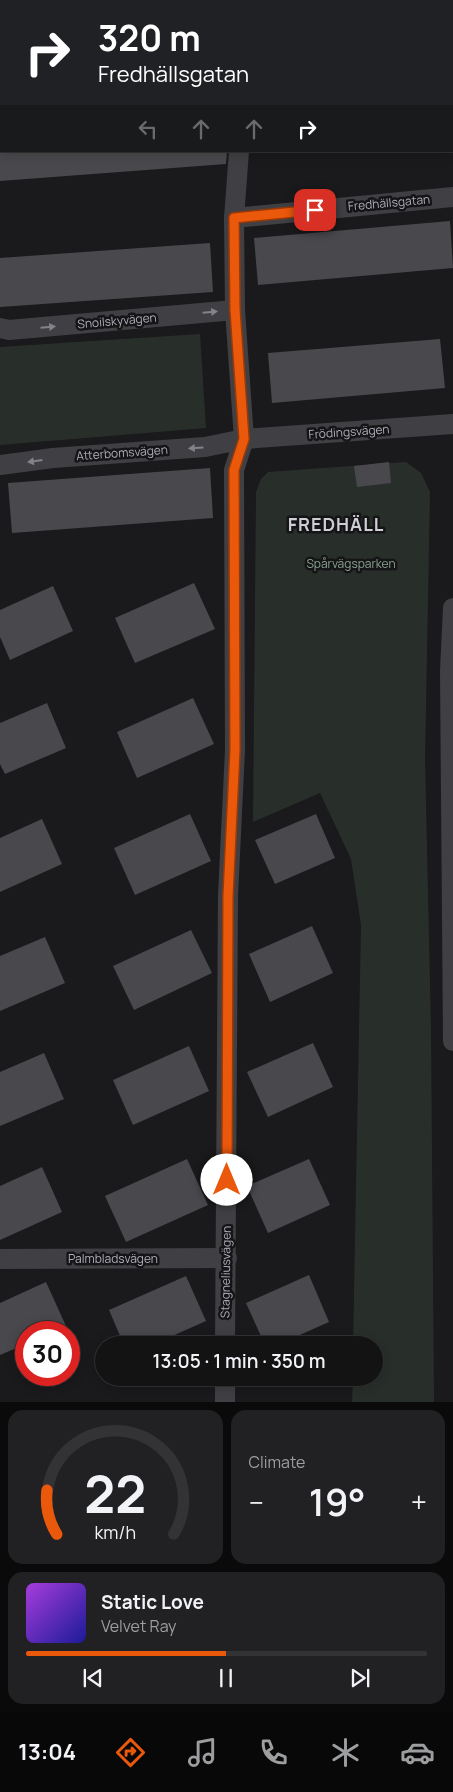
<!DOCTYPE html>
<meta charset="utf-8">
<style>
body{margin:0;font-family:Manrope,sans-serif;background:#212022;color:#f1f3f6;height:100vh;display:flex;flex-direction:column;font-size:19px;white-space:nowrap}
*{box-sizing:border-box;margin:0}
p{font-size:16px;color:#9d9ea0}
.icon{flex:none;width:28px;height:28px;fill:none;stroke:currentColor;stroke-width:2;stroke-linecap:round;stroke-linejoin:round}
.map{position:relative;height:1402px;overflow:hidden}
.sheet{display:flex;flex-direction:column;gap:8px;padding:8px;background:#0b0a0b;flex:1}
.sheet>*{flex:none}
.hud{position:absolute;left:0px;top:0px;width:454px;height:152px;box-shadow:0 2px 12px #0003,0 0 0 1px #333234;background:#202124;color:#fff;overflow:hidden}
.speed{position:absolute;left:15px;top:1321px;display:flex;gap:10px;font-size:25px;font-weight:700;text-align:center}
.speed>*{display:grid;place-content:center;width:65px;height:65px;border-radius:50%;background:#141314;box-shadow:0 2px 12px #0003,0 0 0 1px #333234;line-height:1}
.speed .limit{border:8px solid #d22;background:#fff;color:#111}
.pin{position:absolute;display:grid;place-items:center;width:42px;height:42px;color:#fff;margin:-21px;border-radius:10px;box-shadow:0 2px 8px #0006}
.me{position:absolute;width:55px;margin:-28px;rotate:0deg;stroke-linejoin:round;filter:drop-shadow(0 0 4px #0008)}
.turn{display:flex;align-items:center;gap:18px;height:105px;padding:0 15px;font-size:22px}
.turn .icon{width:65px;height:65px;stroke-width:2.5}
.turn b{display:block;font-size:35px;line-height:42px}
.lanes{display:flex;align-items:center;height:48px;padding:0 15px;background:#0003;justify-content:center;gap:25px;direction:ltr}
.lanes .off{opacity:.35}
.big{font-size:38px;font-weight:600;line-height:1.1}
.sheet .widget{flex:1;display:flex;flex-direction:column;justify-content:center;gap:8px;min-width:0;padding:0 18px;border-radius:15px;background:#212022}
.sheet .dial{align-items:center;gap:0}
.dial svg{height:130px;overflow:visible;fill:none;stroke:#333234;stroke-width:7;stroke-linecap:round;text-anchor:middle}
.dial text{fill:#f1f3f6;stroke:none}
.song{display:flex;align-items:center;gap:15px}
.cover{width:60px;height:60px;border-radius:8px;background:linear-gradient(135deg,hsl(280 70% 55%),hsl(240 70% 35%))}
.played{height:5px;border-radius:2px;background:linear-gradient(90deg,#ea580c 50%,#333234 50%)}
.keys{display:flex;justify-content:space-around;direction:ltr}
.heat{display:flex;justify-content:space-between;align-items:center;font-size:28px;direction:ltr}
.sheet .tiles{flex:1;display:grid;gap:8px;grid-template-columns:1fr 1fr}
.widget:last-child{grid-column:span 2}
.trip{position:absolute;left:95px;top:1336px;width:288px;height:50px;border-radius:25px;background:#141314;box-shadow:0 2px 12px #0003,0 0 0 1px #333234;font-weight:600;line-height:50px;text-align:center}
.dock{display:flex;height:80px;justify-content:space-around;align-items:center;background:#080808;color:#9d9ea0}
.dock .icon{width:35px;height:35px}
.dock .active{color:#ea580c}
.dock b{font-size:22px;color:#f1f3f6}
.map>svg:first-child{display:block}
.green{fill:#282f2b}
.building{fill:#49494d}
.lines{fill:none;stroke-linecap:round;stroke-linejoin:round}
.minor{stroke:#404044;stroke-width:20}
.oneway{fill:#81828a}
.route-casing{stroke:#983908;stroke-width:12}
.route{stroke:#ea580c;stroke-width:9}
.labels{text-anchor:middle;stroke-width:5;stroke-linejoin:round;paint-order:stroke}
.street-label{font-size:12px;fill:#adaeb9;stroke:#151416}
.park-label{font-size:12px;fill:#87a18f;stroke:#151416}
.district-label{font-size:18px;font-weight:bold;letter-spacing:1px;fill:#ceced5;stroke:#151416}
</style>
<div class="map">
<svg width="453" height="1402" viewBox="0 0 453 1402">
<rect width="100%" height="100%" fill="#1a191b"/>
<g class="green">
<polygon points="200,334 206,428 0,445 0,347"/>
<polygon points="406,462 421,473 430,492 425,759 431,1029 434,1402 352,1402 353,1378 374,1378 374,1345 353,1345 361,925 351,859 320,793 253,822 256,492 261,479 268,472"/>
</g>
<g class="building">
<polygon points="0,151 227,151 226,164 0,181"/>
<polygon points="450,221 453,268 258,285 254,238"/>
<polygon points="210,243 213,292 0,307 0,258"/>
<polygon points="440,339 445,388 272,403 268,353"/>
<polygon points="389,462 391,483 357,487 354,466"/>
<polygon points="210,468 213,518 12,533 8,483"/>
<polygon points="194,583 215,629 135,663 115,618"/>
<polygon points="53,586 73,631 10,660 0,637 0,610"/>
<polygon points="193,698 214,744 137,778 117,732"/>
<polygon points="47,703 66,748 5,774 0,764 0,723"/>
<polygon points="190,814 211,861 135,895 114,848"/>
<polygon points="316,814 335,858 275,884 255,840"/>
<polygon points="42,819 62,864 0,892 0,838"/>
<polygon points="312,926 333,973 270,1002 249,954"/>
<polygon points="191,930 212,973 134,1010 113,966"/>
<polygon points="45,937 65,983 0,1011 0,956"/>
<polygon points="313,1043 333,1087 268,1117 247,1072"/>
<polygon points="189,1046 209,1091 133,1125 113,1080"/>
<polygon points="44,1053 64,1099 0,1126 0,1072"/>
<polygon points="187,1159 208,1205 126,1242 105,1196"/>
<polygon points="309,1159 330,1205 268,1233 247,1186"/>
<polygon points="42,1167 62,1212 0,1240 0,1186"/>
<polygon points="309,1275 329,1322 277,1345 265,1345 246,1303"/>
<polygon points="186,1276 206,1321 152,1345 124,1345 109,1310"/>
<polygon points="46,1282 66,1326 51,1332 26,1332 26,1344 0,1355 0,1303"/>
</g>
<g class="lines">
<g class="minor">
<polyline points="64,1 64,0"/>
<polyline points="250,1 250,0"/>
<polyline points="234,218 453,197"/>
<polyline points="0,328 9,330 235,310"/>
<polyline points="0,465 53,458 205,447 244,439 453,424"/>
<polyline points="453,608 450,671 453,1041"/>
<polyline points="0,1259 227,1258"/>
<polyline points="225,1345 228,896 235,750 234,470 244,439 235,310 234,218 239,151"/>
<polyline points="225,1402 225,1378"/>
</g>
</g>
<defs><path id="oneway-solid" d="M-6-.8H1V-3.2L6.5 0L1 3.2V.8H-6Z" transform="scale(1.25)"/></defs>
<g class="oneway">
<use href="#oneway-solid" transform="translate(210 312) rotate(-5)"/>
<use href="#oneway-solid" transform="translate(48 327) rotate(-5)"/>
<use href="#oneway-solid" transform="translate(196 448) rotate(176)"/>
<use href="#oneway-solid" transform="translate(35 461) rotate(172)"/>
</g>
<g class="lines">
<g class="route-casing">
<polyline id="route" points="227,1180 228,896 235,750 234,470 244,439 235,310 234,218 315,210"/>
</g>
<use href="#route" class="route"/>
</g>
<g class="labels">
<g class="street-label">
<text transform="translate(389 203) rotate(-5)" y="4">Fredhällsgatan</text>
<text transform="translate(117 321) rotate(-5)" y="4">Snoilskyvägen</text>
<text transform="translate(349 432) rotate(-4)" y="4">Frödingsvägen</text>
<text transform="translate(122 453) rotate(-4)" y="4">Atterbomsvägen</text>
<text x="113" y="1263">Palmbladsvägen</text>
<text transform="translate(226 1272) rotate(-89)" y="4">Stagneliusvägen</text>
</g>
<g class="park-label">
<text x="351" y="568">Spårvägsparken</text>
</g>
<g class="district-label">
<text x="336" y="531">FREDHÄLL</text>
</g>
</g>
</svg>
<div class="speed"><div class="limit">30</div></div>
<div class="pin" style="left:315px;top:210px;background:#d93025"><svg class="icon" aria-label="arrive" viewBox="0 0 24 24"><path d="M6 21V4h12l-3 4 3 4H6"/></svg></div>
<svg class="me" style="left:227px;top:1180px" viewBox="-20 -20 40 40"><circle r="19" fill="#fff"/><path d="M0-13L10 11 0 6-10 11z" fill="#ea580c"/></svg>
<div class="trip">13:05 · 1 min · 350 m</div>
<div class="hud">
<div class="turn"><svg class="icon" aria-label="right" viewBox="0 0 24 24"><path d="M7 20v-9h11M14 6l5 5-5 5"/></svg><div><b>320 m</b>Fredhällsgatan</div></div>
<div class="lanes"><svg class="icon off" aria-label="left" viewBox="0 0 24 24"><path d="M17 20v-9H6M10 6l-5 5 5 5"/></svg><svg class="icon off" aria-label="ahead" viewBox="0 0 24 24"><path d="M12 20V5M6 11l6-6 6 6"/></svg><svg class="icon off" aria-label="ahead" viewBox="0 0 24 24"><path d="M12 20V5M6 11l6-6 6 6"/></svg><svg class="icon" aria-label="right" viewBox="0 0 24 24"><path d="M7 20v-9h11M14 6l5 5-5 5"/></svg></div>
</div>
</div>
<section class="sheet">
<div class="tiles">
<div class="widget dial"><svg viewBox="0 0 100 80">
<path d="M14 69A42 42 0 1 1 86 69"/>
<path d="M14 69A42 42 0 0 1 8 42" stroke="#ea580c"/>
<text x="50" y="56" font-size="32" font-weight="700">22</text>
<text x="50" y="72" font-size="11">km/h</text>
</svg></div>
<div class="widget"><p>Climate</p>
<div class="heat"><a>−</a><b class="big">19°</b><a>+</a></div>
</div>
<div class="widget">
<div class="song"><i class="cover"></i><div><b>Static Love</b><p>Velvet Ray</p></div></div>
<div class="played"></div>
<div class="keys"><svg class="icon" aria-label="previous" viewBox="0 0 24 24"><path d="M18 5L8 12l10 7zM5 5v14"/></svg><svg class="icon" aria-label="pause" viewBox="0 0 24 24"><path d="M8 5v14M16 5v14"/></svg><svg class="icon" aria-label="next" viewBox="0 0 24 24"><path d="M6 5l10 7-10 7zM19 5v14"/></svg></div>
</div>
</div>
</section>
<nav class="dock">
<b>13:04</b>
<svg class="icon active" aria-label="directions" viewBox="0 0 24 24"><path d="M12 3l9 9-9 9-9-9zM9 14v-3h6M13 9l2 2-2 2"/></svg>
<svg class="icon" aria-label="music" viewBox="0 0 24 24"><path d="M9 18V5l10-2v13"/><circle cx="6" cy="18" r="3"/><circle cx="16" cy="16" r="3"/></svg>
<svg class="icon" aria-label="phone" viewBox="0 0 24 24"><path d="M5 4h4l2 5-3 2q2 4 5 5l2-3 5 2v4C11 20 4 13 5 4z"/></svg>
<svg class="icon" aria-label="climate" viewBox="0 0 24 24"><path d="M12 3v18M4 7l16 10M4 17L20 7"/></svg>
<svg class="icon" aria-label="car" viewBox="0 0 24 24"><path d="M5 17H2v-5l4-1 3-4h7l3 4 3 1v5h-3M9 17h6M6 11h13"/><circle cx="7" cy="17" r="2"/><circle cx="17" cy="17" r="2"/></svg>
</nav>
